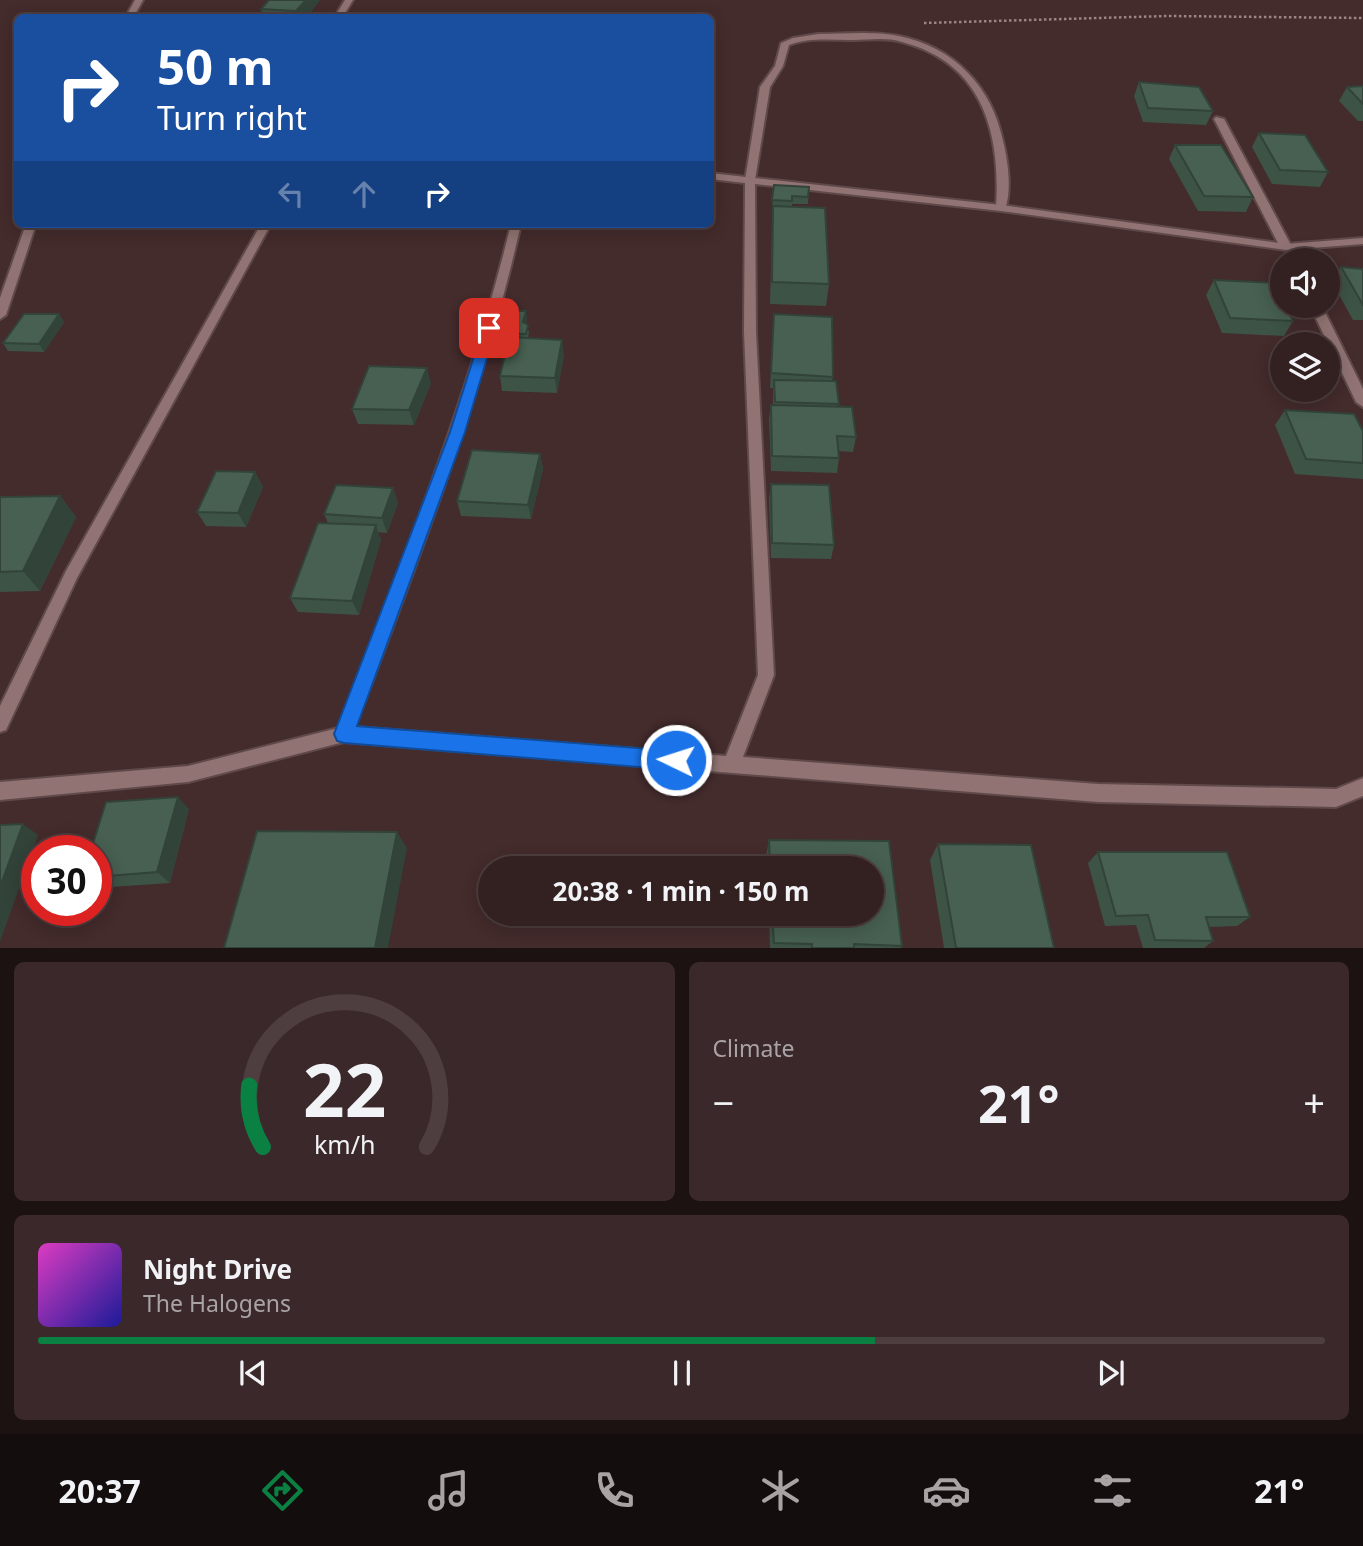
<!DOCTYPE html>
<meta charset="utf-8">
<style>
body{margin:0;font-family:"Noto Sans",sans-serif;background:#3b282a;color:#f1f3f6;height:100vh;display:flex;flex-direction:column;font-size:26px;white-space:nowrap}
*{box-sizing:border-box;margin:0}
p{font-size:23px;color:#a9a3a5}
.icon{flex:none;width:38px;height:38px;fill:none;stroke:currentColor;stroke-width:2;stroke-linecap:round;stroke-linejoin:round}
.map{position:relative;height:948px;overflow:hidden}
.drawer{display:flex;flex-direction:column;gap:14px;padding:14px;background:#1c1212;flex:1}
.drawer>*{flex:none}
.hud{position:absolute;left:14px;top:14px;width:700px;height:214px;border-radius:10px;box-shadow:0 4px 18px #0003,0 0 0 2px #4e3e3f;background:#1a4fa0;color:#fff;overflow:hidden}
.fabs{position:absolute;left:1270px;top:248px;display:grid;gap:14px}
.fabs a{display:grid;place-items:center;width:70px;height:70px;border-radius:50%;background:#332021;box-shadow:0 4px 18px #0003,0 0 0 2px #4e3e3f;font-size:35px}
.speed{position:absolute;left:21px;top:835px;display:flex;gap:14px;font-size:35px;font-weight:700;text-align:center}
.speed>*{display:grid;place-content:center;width:91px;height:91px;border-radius:50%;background:#332021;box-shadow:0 4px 18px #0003,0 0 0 2px #4e3e3f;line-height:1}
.speed .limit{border:10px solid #d22;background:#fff;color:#111}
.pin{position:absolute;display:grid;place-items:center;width:60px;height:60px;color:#fff;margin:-30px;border-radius:14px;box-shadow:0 4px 10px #0006}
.me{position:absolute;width:77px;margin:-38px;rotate:274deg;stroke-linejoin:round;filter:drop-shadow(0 0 5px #0008)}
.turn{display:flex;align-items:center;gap:24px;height:147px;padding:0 28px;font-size:32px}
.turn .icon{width:91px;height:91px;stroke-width:2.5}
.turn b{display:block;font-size:49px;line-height:60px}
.lanes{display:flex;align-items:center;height:66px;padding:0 28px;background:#0003;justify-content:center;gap:35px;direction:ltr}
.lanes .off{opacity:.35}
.big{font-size:52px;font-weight:700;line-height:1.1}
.drawer .tile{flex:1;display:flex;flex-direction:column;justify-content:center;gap:10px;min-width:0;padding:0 24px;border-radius:10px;background:#3b282a}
.drawer .dial{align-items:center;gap:0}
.dial svg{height:182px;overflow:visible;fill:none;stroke:#4e3e3f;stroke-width:7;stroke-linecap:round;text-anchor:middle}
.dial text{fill:#f1f3f6;stroke:none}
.song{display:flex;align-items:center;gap:21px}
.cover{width:84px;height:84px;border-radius:10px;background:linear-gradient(135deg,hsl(310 70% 55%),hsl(240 70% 35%))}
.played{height:7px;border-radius:4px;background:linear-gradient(90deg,#0b8043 65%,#4e3e3f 65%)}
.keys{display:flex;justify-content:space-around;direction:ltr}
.heat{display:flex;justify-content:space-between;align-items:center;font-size:38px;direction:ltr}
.drawer .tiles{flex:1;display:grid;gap:14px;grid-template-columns:1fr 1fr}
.tile:last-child{grid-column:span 2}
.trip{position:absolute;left:478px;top:856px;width:406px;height:70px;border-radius:35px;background:#332021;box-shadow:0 4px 18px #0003,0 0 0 2px #4e3e3f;font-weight:700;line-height:70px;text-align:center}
.tab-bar{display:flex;height:112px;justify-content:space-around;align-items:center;background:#140d0d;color:#a9a3a5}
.tab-bar .icon{width:49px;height:49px}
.tab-bar .selected{color:#0b8043}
.tab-bar b{font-size:32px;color:#f1f3f6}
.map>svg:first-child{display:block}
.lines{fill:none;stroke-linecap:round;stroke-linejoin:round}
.service-casing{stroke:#604949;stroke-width:4}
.minor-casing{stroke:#604949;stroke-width:4}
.path{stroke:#9b8686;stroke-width:2.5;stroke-dasharray:2.5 2.5;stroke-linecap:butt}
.service{fill:#917373;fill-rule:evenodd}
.minor{fill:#917373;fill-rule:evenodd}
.wall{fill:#3d5346}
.shaded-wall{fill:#324339}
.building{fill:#476051;stroke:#324339;stroke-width:2}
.route{fill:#1a73e8;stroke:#114b97;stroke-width:2}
</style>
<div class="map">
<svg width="1363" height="948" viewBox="0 0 1363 948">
<rect width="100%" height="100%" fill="#442b2c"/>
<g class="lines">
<g class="service-casing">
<g id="service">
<polygon points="345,0 353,0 342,18 334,18"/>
<path d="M818 34C844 34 874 31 899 36 954 47 992 87 1003 141 1008 161 1012 190 1005 210H997L996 208C1001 133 983 63 902 42 886 37 869 40 853 40 831 40 810 37 789 45L783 66 770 87 755 180 754 182H746L745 180 760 87 775 66 781 43 793 38Z"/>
<polygon points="1216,117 1224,119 1292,247 1290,249 1282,249 1280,247 1214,119"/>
</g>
</g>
<g class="minor-casing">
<g id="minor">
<polygon points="135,0 143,0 133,18 125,18"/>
<path d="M710 173 1001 205 1286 244 1363 238V244L1286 250 1001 211 755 184 756 332 774 675 743 757 1098 784 1336 789 1363 778V796L1336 807 1098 802 344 742 188 782 0 800V782L188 766 338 728C402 562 469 398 511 224H521C482 397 418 561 355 727L726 756 758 675 744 332 745 183 710 179Z"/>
<polygon points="26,224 36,224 6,315 0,319 0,298"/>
<polygon points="261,224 271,224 77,578 6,730 0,732 0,706 66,571"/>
<polygon points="1310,306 1322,306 1363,389 1363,407 1356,402"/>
</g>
</g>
<polyline class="path" points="924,23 1168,16 1363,18"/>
<use href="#service" class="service"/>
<use href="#minor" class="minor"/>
</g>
<g class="wall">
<polygon points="269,0 320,0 306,18 264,18 261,9"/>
<polygon points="1139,82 1213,111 1206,125 1143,122 1134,96"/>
<polygon points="1363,86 1363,121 1358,121 1339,101 1347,87"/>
<polygon points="1259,133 1328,172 1320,187 1272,184 1252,147"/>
<polygon points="1175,145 1253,197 1246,212 1198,211 1169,159"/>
<polygon points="774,185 809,187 808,204 792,204 792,207 829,284 826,306 770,304 772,227 773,208 772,208"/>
<polygon points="1341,267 1363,269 1363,320 1353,320 1332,282"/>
<polygon points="1214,280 1293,321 1284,336 1222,333 1206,295"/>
<polygon points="59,314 64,322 44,352 8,351 3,343"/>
<polygon points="774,314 833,377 832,381 839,404 838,406 856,437 853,452 839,451 839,458 837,473 771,471 769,419 771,405 773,405 773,388 770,388"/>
<polygon points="527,318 526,324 529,332 528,338 564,355 557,393 502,391 500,376 508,341 498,341 496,333"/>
<polygon points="431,383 414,425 358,424 352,409"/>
<polygon points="1285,410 1363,431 1363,479 1295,474 1275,425"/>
<polygon points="540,454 543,469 531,519 461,516 457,501"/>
<polygon points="255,472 263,487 246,527 206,526 197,512"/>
<polygon points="771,484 834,545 831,559 771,558 769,499"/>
<polygon points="393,488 398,503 387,533 378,532 381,540 359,615 298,612 290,598 328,523 324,514"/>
<polygon points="60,496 76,517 40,591 0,592 0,497"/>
<polygon points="189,809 170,883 96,888 96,850"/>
<polygon points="769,840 889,841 902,946 901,948 770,948 769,914 872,914 872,868 767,868 766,856"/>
<polygon points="938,844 1054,948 944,948 930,860"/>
<polygon points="1098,852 1250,917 1237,926 1209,927 1213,941 1204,948 1143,948 1136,925 1105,926 1088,863"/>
</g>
<g class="shaded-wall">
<polygon points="306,0 320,0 306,18 298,18 296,11"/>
<polygon points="526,311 527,318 524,330 523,322"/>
<polygon points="59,314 64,322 44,352 39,344"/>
<polygon points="562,340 564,355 557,393 555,378"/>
<polygon points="427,368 431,383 414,425 409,410"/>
<polygon points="540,454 543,469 531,519 528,505"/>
<polygon points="255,472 263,487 246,527 238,513"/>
<polygon points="393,488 398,503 387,533 382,518"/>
<polygon points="60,496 76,517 40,591 23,571"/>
<polygon points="376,525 381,540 359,615 352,601"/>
<polygon points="178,797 189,809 170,883 157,872"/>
<polygon points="23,824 38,835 0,942 0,887"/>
<polygon points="397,832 407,848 388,948 375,948"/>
</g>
<g class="building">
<polygon points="269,0 306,0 296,11 261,9"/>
<polygon points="1139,82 1199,87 1213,111 1148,108"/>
<polygon points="1363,86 1363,104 1347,87"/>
<polygon points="1259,133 1305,135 1328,172 1280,170"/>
<polygon points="1175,145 1221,145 1253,197 1204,196"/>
<polygon points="774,185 809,187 808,197 792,196 792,201 772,200"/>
<polygon points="773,206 825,208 829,284 772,282"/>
<polygon points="1341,267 1363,269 1363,305"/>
<polygon points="1214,280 1275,283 1283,300 1283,306 1286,306 1293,321 1230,318"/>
<polygon points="503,311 526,311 523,322 528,325 526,334 496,333"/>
<polygon points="24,314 59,314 39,344 3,343"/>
<polygon points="774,314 832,317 833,377 771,373"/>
<polygon points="509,337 562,340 555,378 500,376"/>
<polygon points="369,366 427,368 409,410 352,409"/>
<polygon points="774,380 836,381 839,404 775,402"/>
<polygon points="771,405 852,407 856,437 837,436 839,458 772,456"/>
<polygon points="1285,410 1354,414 1363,431 1363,463 1306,459"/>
<polygon points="472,450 540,454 528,505 457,501"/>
<polygon points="216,471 255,472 238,513 197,512"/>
<polygon points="771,484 829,485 834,545 772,543"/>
<polygon points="336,485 393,488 382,518 324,514"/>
<polygon points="60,496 23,571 0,572 0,497"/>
<polygon points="318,523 376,525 352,601 290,598"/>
<polygon points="178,797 157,872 96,877 96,850 91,850 106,802"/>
<polygon points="23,824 0,887 0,825"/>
<polygon points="257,831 397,832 375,948 224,948"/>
<polygon points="769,840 889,841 902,946 854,944 854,948 812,948 812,944 774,943 772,914 872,914 872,868 770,868"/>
<polygon points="938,844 1031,845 1054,948 956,948"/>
<polygon points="1098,852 1227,852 1250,917 1206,917 1213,941 1155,940 1148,915 1116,916"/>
</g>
<polygon class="route" points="489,323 496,328 465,432 357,726 676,751 683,754 686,760 683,767 676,770 344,743 337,741 334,734 450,432 483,328"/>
</svg>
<div class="fabs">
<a><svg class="icon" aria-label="sound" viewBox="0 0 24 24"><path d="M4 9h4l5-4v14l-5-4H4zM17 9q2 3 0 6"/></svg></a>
<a><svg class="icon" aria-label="layers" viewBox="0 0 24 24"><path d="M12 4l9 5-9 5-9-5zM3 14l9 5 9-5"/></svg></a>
</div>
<div class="speed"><div class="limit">30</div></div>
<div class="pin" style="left:489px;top:328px;background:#d93025"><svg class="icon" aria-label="arrive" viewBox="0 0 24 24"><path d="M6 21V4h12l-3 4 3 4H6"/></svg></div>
<svg class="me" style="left:676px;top:760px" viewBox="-20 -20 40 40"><circle r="17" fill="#1a73e8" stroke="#fff" stroke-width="3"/><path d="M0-11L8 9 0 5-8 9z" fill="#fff"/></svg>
<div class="trip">20:38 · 1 min · 150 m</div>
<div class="hud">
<div class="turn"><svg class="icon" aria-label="right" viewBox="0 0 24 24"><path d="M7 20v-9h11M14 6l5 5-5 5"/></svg><div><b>50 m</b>Turn right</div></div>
<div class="lanes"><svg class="icon off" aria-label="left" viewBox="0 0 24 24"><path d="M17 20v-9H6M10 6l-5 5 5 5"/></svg><svg class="icon off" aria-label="ahead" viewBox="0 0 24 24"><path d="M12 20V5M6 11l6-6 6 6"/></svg><svg class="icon" aria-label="right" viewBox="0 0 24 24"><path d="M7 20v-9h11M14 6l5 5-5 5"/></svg></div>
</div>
</div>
<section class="drawer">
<div class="tiles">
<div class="tile dial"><svg viewBox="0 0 100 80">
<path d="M14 69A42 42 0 1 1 86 69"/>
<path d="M14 69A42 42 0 0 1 8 42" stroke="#0b8043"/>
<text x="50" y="56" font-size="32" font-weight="700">22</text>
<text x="50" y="72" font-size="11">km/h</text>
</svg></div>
<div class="tile"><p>Climate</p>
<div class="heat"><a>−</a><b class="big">21°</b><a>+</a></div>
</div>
<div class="tile">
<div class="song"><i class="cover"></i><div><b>Night Drive</b><p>The Halogens</p></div></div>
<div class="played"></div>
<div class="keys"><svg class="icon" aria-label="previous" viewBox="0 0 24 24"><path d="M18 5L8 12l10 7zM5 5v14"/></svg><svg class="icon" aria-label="pause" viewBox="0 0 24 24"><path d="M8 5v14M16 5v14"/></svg><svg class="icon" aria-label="next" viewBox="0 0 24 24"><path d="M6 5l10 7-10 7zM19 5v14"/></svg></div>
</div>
</div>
</section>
<nav class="tab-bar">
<b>20:37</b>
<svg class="icon selected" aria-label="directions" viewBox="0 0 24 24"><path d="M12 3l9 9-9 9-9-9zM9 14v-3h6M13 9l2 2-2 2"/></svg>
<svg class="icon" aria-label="music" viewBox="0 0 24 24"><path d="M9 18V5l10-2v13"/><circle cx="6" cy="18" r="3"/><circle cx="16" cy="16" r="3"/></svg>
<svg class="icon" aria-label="phone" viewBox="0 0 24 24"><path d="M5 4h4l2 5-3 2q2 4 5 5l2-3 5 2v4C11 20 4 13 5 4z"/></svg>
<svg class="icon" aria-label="climate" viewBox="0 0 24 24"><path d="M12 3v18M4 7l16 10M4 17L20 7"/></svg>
<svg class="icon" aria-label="car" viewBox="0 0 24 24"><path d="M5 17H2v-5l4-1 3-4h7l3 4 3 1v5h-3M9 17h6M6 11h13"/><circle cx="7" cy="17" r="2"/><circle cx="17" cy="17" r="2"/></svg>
<svg class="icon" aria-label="filters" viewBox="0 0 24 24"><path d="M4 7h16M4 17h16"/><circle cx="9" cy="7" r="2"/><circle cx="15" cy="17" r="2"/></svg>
<b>21°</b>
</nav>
